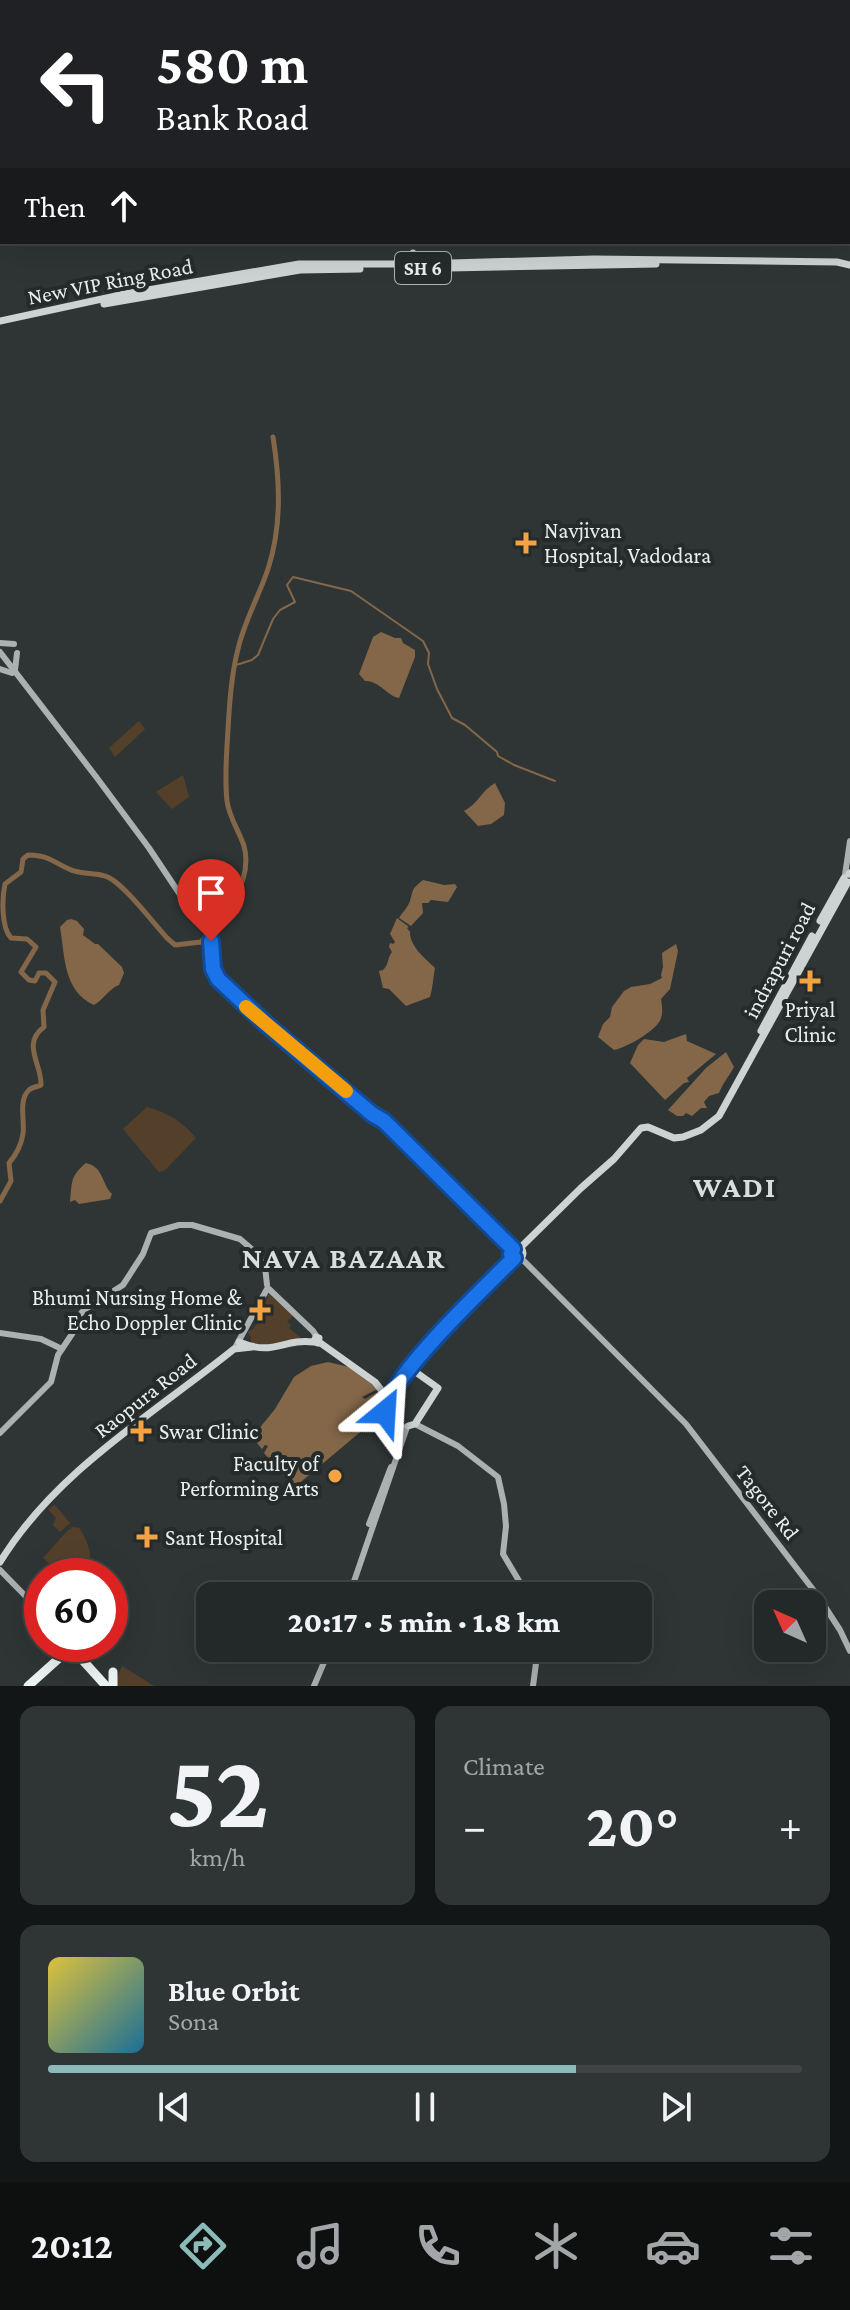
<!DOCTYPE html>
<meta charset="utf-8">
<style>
body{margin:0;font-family:"Crimson Pro",serif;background:#2f3434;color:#f1f3f6;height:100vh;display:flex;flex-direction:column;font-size:30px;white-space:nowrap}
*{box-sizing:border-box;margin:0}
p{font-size:26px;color:#a3a6a8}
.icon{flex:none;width:44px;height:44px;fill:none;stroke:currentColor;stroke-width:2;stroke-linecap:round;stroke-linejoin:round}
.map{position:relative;height:1686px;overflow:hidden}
.panel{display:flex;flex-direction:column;gap:20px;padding:20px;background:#131616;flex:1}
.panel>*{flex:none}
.banner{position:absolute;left:0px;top:0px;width:850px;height:244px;box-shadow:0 8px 32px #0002,0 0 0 2px #404445;background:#202124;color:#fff;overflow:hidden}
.needle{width:52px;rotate:315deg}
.controls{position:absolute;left:754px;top:1590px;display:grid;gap:16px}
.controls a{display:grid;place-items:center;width:72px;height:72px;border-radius:16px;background:#232828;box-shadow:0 8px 32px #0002,0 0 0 2px #404445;font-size:40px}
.speed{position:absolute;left:24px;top:1558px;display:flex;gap:16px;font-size:40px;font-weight:700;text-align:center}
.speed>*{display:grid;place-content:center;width:104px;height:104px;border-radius:50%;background:#232828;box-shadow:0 8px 32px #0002,0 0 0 2px #404445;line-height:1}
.speed .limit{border:12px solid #d22;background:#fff;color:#111}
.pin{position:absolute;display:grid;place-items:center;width:68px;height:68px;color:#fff;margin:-82px -34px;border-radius:50% 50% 50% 0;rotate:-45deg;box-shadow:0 0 8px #0007}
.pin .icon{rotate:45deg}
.me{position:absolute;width:88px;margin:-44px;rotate:27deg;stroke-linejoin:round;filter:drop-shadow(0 0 6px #0008)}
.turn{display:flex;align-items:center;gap:28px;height:168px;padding:0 24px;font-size:36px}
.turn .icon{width:104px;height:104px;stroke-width:2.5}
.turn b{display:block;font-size:56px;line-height:68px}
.then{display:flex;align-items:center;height:76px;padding:0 24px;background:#0003;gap:16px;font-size:30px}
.big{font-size:60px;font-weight:800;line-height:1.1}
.panel .widget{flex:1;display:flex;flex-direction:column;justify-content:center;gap:12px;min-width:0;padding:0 28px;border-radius:16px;background:#2f3434}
.panel .dial{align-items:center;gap:0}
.dial b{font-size:104px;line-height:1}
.song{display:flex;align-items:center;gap:24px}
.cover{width:96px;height:96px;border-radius:12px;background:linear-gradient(135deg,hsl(50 70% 55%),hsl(200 70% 35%))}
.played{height:8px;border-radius:4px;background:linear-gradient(90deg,#8bbbb9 70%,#404445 70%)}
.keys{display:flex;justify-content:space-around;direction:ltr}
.heat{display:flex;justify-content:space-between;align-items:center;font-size:44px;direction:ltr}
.panel .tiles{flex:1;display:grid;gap:20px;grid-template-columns:1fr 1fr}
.widget:last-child{grid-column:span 2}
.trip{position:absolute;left:196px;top:1582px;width:456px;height:80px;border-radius:16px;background:#232828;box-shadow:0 8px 32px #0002,0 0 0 2px #404445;font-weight:800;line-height:80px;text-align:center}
.dock{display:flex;height:128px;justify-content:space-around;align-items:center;background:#0e1010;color:#a3a6a8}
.dock .icon{width:56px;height:56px}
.dock .current{color:#8bbbb9}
.dock b{font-size:36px;color:#f1f3f6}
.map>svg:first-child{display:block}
.green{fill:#54402a}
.water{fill:#846749}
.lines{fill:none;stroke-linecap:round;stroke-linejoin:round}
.stream{stroke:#846749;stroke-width:2}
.river{stroke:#846749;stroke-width:5}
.taxiway{stroke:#727676;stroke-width:7}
.secondary{stroke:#abb0b0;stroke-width:6}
.primary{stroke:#cdd3d3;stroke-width:7}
.highway{stroke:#ebf3f3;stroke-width:9}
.route-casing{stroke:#114b97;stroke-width:20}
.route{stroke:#1a73e8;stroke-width:14}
.slow{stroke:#f59e0b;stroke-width:14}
.poi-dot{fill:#f4a344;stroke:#252b2b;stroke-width:3}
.labels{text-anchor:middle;stroke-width:8;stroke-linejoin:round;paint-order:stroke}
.shield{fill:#252b2b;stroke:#aeb3b3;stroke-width:2}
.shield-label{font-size:20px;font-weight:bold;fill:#e9eded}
.street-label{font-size:22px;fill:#e9eded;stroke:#252b2b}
.poi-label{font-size:22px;fill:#e9eded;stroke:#252b2b;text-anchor:start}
.district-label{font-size:30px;font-weight:bold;letter-spacing:2px;fill:#d7dede;stroke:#252b2b}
</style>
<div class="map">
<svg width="850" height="1686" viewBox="0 0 850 1686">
<rect width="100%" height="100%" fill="#2f3535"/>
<g class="green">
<polygon points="139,721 145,729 115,757 109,748"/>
<polygon points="183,775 189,797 172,809 156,792"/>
<path d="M147 1107C170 1114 180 1120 196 1138L164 1171 159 1172 123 1129Z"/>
<polygon points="266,1294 269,1294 293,1316 287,1322 291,1325 289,1328 301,1338 277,1346 251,1343 251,1337 247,1332 253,1329 267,1310 262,1307 268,1297"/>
<polygon points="55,1505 70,1523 60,1532 53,1525 56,1518 48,1509"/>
<path d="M73 1527 79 1528C89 1542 95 1561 85 1576H63L43 1558 68 1530Z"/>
<polygon points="122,1666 154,1686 118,1686 115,1683"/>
</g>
<g class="water">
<path d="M381 632 395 638H401L403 643 415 650V657L399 698C387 696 379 680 365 681L359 674 373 637Z"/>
<path d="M495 783 505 803 504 815 491 824 478 826 464 811C478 804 481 791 495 783Z"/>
<path d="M423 880 444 885 455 884 457 887 448 902 431 900 428 903H422L423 913 411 926 399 918C402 913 408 907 410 901 414 888 411 890 423 880Z"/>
<path d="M397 918 409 927 407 928 410 932C410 947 425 958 435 968 433 978 433 987 430 997L406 1006 389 989 383 988 379 971 383 970C389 965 387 958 392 952L389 947 390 943 393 944 395 942 390 934Z"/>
<path d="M71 919 77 921 84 929 83 935 95 944H98L122 967 124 973 119 985C110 988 103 1000 94 1005 63 991 65 956 60 927L67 920Z"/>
<path d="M676 944 678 951 670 989 661 999C662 1004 663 1013 661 1018 658 1030 626 1048 614 1050L598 1037 603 1024 610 1017 612 1007 624 991 631 987 650 984 662 978 661 975 663 967 662 953Z"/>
<polygon points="686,1034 687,1041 716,1054 687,1078 689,1082 684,1083 665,1100 630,1063 638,1045 644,1039 664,1042"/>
<path d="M726 1052 734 1067C729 1076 723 1083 719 1093L709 1096 704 1102 707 1108H701L692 1116 686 1113 683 1116H677L668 1110 706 1068Z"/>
<path d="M86 1163C104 1167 101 1183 112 1194L110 1199 79 1204 75 1200 70 1202C72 1183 70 1176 86 1163Z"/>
<path d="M328 1362 353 1368 378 1389 362 1397 365 1399 379 1391C383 1400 382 1410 377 1418L290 1491 293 1486 264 1453 268 1446 265 1445 262 1449 257 1443 258 1430 275 1409 294 1377 311 1366Z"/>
</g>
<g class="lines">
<polyline class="stream" points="236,665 252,660 258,655 273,619 280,610 295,602 287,585 293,577 351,591 423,641 429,653 428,664 437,689 452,718 465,725 497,752 498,756 514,765 555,781"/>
<path class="river" d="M0 1201 11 1181 9 1163C16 1155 21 1146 23 1134 25 1122 18 1100 29 1090 32 1087 37 1087 41 1085 42 1064 21 1044 44 1027L43 1010 55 982 46 973H39L35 981 29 980 21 972 36 947 27 939 11 938C1 927 2 898 5 884L21 872 23 859 28 855C52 856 50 861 69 869 81 875 93 872 105 876 122 881 154 924 167 938L175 945 201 942C223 918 254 882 244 846 239 831 229 817 227 801 225 783 226 763 227 746 229 714 230 680 238 649 244 622 259 596 268 569 282 526 280 481 273 437"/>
<g class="taxiway">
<polyline points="103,2 105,0"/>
<polyline points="0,106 2,104"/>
<polyline points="0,178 2,176"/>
</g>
<g class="secondary">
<polyline points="0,643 14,644"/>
<polyline points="0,652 97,778 149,848 183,899 214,938 217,949 218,971 224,980 268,1022 375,1112 513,1249"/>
<polyline points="0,669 12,673"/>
<polyline points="15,670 17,653"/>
<polyline points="845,875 850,841"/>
<polyline points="521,1258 686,1424 818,1596 840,1630 850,1651"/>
<polyline points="269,1289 313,1331 317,1337"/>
<polyline points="0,1333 41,1339 62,1349"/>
<polyline points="236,1346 267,1289"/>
<polyline points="415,1424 458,1446 498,1477 504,1504 506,1526 503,1554 528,1596"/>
<polyline points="0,1433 51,1382 58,1355 74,1331 77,1318 84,1310 123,1285 143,1254 151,1233 179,1225 192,1225 240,1239 254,1251 265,1267 267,1285"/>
<polyline points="369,1524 391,1467"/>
<polyline points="0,1570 42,1613"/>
<polyline points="349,1596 407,1427"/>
<polyline points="314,1686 330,1648"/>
<polyline points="533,1686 538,1648"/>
</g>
<g class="primary">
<polyline points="403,263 411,258 413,253"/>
<polyline points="449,268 656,264"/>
<polyline points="418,277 428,268"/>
<polyline points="104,304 300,270 360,269"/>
<polyline points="0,321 125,294 299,264 417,264 594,259 837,262 850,265"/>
<polyline points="849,874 850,873"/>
<polyline points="820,921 844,878"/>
<polyline points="761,1031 812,936"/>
<circle cx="517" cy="1253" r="6"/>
<polyline points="520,1248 581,1188 614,1159 641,1128 648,1127 674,1138 683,1137 701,1130 719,1116 848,882"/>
<polygon points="316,1337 319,1338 318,1343 314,1341"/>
<path d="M239 1342C275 1357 282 1338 314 1342"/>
<polyline points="319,1342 375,1382 382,1391 385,1402"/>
<polyline points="410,1368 430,1344 514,1258"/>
<polyline points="385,1412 388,1398 410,1368 438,1388 415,1424 408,1426"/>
<polyline points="385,1412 387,1416 401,1426"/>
<path d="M0 1562C56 1471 152 1415 234 1349L252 1347"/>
</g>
<g class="highway">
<polyline points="68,1644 106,1686"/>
<polyline points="113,1672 113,1686"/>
<polyline points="28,1686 75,1644"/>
</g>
</g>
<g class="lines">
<g class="route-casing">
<path id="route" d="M211 941 213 969 218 979 266 1024 372 1114 384 1121 513 1249 511 1254 514 1258C487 1285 386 1380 385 1412"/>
</g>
<use href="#route" class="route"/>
<polyline class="slow" points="246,1007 346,1091"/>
</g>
<g class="poi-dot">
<path d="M522 531h8v8h8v8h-8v8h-8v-8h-8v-8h8z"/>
<path d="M806 969h8v8h8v8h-8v8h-8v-8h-8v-8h8z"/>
<path d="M256 1298h8v8h8v8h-8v8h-8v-8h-8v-8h8z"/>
<path d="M137 1419h8v8h8v8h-8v8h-8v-8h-8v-8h8z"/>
<circle cx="335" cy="1476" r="8"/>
<path d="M143 1525h8v8h8v8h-8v8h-8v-8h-8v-8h8z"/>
</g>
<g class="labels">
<rect class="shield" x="395" y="252" width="56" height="32" rx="6"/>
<g class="shield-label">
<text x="423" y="275">SH 6</text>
</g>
<g class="street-label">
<text transform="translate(110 281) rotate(-11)" y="8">New VIP Ring Road</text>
<text transform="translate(779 960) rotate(-62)" y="8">indrapuri road</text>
<text transform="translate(145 1395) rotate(-38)" y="8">Raopura Road</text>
<text transform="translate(768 1502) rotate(52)" y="8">Tagore Rd</text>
</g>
<g class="poi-label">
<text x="544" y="538">Navjivan<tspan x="544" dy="25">Hospital, Vadodara</tspan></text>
<text x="810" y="1017" text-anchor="middle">Priyal<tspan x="810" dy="25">Clinic</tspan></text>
<text x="242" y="1305" text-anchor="end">Bhumi Nursing Home &amp;<tspan x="242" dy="25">Echo Doppler Clinic</tspan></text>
<text x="159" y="1439">Swar Clinic</text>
<text x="319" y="1471" text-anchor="end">Faculty of<tspan x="319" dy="25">Performing Arts</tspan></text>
<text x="165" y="1545">Sant Hospital</text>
</g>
<g class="district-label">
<text x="735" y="1197">WADI</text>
<text x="344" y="1268">NAVA BAZAAR</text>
</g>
</g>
</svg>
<div class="controls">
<a><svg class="needle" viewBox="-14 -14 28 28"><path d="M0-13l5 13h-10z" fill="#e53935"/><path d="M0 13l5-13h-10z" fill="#a3a6a8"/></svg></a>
</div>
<div class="speed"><div class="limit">60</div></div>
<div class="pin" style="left:211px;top:941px;background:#d93025"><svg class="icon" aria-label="arrive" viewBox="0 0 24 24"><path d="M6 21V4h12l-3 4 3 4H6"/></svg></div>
<svg class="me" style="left:385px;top:1412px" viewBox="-20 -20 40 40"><path d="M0-17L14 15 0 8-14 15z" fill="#1a73e8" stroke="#fff" stroke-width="4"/></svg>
<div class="trip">20:17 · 5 min · 1.8 km</div>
<div class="banner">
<div class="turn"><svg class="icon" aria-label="left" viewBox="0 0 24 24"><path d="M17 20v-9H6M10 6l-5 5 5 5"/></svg><div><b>580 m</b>Bank Road</div></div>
<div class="then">Then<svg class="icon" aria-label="ahead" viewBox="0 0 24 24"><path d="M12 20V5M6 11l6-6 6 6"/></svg></div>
</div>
</div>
<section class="panel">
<div class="tiles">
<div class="widget dial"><b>52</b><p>km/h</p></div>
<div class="widget"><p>Climate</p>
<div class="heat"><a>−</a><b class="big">20°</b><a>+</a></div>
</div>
<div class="widget">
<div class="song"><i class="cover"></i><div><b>Blue Orbit</b><p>Sona</p></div></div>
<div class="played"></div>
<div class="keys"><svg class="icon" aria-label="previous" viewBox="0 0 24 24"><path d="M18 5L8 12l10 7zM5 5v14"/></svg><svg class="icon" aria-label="pause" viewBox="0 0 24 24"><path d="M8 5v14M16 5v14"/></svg><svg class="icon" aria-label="next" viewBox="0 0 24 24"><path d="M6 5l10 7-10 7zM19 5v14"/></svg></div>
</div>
</div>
</section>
<nav class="dock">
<b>20:12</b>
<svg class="icon current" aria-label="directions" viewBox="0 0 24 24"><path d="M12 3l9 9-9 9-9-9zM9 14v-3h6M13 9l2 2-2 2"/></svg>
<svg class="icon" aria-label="music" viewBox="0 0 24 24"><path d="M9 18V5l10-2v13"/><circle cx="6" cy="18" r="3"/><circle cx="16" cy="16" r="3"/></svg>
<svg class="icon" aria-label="phone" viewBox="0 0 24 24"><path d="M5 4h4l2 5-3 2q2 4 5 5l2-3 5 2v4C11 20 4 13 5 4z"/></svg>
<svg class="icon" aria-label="climate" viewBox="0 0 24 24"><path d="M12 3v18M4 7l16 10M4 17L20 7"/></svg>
<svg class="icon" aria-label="car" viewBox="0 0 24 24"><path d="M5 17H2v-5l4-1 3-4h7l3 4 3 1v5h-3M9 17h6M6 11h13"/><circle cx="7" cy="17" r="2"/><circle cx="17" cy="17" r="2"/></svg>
<svg class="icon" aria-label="filters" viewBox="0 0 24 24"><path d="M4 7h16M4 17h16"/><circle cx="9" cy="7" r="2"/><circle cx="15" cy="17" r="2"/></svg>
</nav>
